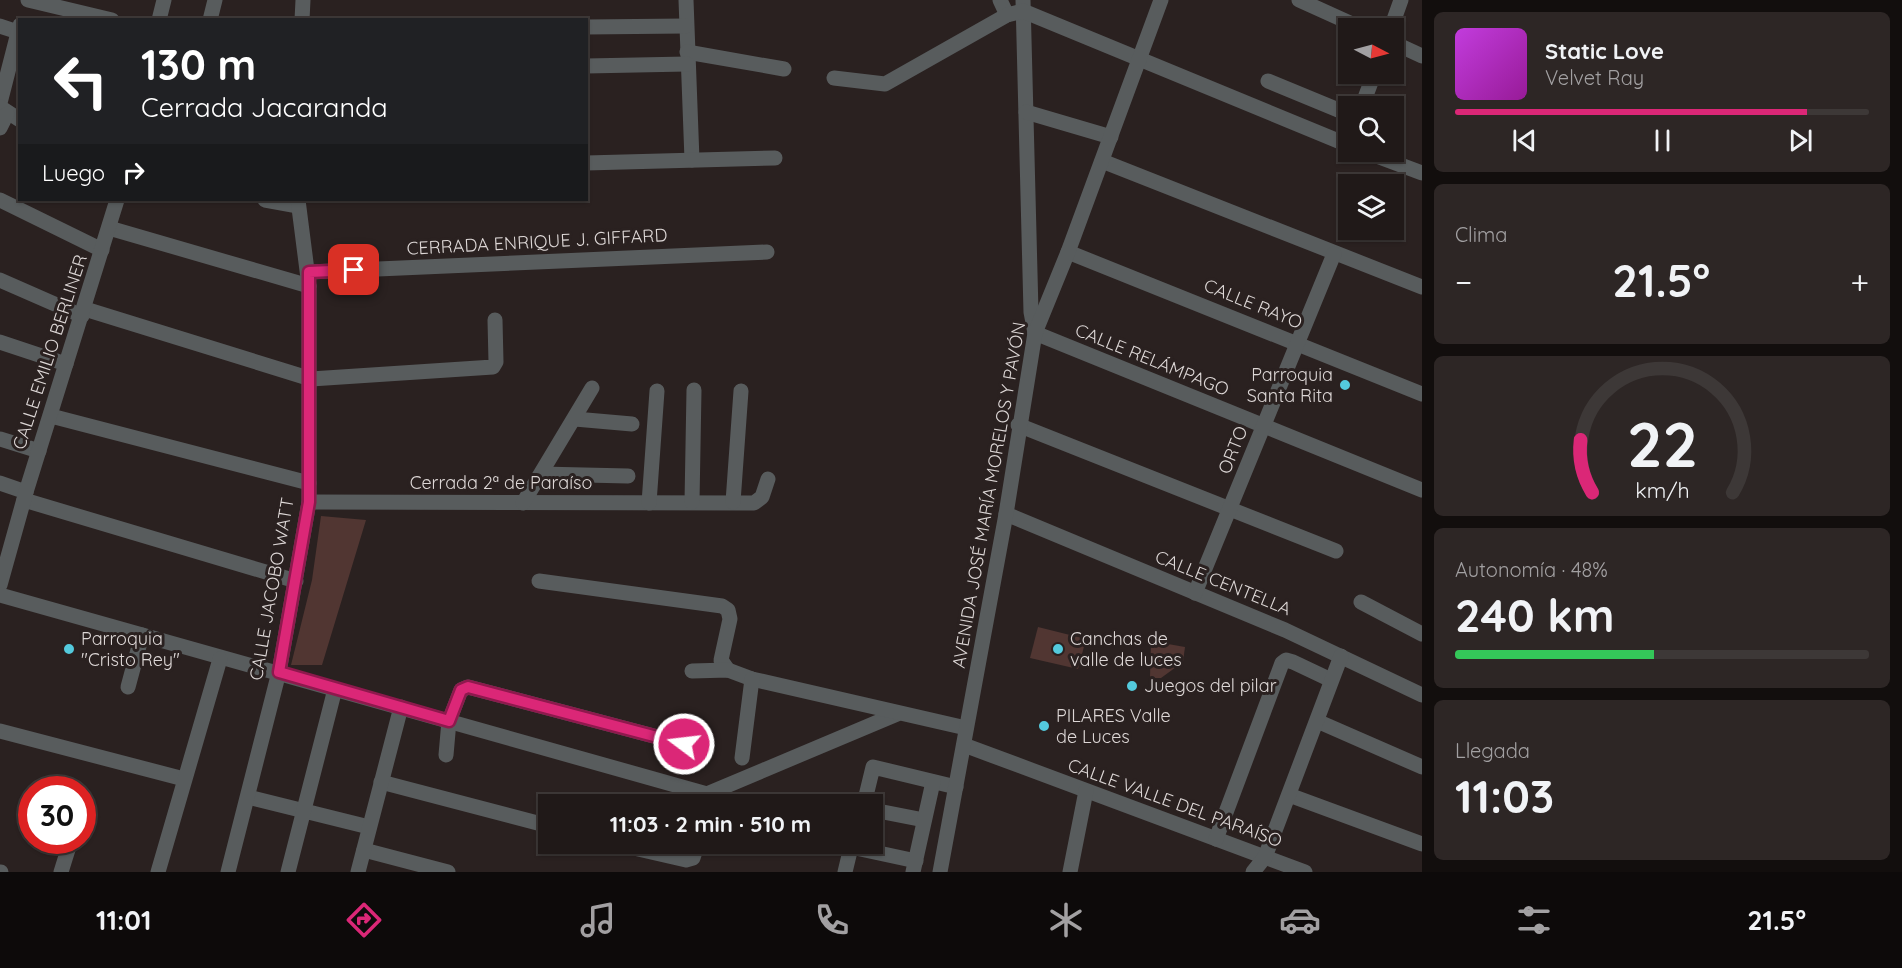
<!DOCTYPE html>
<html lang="es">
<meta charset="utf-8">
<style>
body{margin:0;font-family:Quicksand,sans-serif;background:#2d2625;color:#f1f3f6;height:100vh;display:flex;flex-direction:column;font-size:22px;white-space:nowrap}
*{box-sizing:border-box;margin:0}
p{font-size:20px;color:#a2a0a2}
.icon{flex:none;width:33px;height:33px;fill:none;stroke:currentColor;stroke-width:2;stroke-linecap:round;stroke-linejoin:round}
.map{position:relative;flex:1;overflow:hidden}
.side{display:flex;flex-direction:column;gap:12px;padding:12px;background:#120e0d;width:480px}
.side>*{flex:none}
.top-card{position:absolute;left:18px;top:18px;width:570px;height:183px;border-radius:0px;box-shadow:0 2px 4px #0004,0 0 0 2px #3d3837;background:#202124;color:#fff;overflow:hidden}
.needle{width:39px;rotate:96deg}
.tools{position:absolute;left:1338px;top:18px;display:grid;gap:12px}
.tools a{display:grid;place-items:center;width:66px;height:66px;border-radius:0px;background:#201918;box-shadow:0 2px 4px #0004,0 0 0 2px #3d3837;font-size:30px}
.speed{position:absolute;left:18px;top:776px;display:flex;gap:12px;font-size:30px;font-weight:700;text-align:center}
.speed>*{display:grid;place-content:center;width:78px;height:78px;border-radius:50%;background:#201918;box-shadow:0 2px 4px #0004,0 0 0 2px #3d3837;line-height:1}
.speed .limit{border:9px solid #d22;background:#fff;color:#111}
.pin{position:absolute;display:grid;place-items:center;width:51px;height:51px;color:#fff;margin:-26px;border-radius:12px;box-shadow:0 3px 9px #0006}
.me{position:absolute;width:66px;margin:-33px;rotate:285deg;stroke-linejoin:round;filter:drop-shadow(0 0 4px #0008)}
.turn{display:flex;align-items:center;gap:21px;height:126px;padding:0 24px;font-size:27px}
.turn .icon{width:78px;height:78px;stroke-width:2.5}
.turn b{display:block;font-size:42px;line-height:51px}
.then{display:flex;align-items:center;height:57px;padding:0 24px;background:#0003;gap:12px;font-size:22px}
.big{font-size:45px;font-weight:700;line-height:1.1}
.side .tile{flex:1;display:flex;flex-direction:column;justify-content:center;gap:9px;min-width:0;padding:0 21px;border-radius:9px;background:#2d2625}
.side .dial{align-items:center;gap:0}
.dial svg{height:156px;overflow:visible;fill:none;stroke:#3d3837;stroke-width:7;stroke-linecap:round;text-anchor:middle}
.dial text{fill:#f1f3f6;stroke:none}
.song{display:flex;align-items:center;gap:18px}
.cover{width:72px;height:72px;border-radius:9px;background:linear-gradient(135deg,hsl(290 70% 55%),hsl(300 70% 35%))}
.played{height:6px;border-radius:3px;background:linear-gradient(90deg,#db2777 85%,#3d3837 85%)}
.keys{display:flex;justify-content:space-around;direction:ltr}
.heat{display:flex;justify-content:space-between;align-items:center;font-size:33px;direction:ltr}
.charge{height:9px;border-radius:4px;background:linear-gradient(90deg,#34c759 48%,#3d3837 0)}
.trip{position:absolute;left:538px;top:794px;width:345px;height:60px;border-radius:0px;background:#201918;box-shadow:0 2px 4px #0004,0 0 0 2px #3d3837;font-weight:700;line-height:60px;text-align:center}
.tab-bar{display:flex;height:96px;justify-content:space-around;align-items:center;background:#0d0a0a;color:#a2a0a2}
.tab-bar .icon{width:42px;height:42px}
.tab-bar .on{color:#db2777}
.tab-bar b{font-size:27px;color:#f1f3f6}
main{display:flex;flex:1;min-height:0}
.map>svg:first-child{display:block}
.green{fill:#513632}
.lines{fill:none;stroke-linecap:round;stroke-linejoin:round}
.minor{stroke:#585c5d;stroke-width:15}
.route-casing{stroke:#8e194d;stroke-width:15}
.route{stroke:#db2777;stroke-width:10}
.poi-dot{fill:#54cadd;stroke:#2a2120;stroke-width:2}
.labels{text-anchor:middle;stroke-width:6;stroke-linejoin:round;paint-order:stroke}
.street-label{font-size:18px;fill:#ddd7d6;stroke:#2a2120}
.poi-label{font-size:18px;fill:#ddd7d6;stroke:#2a2120;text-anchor:start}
</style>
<main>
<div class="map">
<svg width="1422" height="872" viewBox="0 0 1422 872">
<rect width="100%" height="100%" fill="#2a2120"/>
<g class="green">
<polygon points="321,516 366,520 322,665 291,665 312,580"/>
<polygon points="1038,627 1086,639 1078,669 1030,658"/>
<polygon points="1151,641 1185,647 1183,662 1161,678 1150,678"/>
</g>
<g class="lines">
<g class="minor">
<polyline points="28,0 112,20"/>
<polyline points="686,0 692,160"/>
<polyline points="1000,0 1007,15"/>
<polyline points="1023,0 1031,312 1035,333"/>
<polyline points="1299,0 1361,28"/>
<polyline points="159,20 164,0"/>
<polyline points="210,20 215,0"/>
<polyline points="302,20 303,0"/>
<polyline points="0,26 18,32"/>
<polyline points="586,27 685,26"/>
<polyline points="1391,28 1401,0"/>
<polyline points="1394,43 1422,56"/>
<polyline points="687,52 784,69"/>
<polyline points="586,66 687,64"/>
<polyline points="834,78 885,84 1007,15 1023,11 1348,145"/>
<polyline points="1268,81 1348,114"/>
<polyline points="0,103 20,25"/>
<polyline points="1362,106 1374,74"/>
<polyline points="0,107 20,120"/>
<polyline points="1026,112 1111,137"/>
<polyline points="0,128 7,114"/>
<polyline points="1366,152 1422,173"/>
<polyline points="1102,161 1422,287"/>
<polyline points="586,163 775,158"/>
<polyline points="0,200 102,250"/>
<polyline points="265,200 298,206"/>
<polyline points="109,228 309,286"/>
<polyline points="1068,252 1422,394"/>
<polyline points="309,272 767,252"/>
<polyline points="0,280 82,316"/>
<polyline points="85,309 311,379 493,367 496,362 495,320"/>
<polyline points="1035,333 1422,490"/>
<polyline points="0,342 66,364"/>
<polyline points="51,416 309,483"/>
<polyline points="575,419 632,424"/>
<polyline points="1018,425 1336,551"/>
<polyline points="0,439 39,451"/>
<polyline points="541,474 628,476"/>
<polyline points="0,483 26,492"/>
<polyline points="24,500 296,581"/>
<polyline points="309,502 754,503 762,497 768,479"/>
<polyline points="692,502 694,390"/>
<polyline points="733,502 741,391"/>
<polyline points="523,503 592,388"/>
<polyline points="649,503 657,391"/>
<polyline points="1006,514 1285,630 1422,695"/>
<polyline points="539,581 722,606 728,610 730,619 721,660 728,670"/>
<polyline points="0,585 26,492 117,200"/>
<polyline points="1195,593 1334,254"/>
<polyline points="0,595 707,794 897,714"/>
<polyline points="1361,602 1422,634"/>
<polyline points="692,671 728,670 752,679 966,728"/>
<polyline points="128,687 142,635"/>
<polyline points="1317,721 1422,767"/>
<polyline points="0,731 184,779"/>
<polyline points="964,745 1305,872"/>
<polyline points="446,755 449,721 461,690 468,687 684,744"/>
<polyline points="742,758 752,679"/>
<polyline points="381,782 549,826"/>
<polyline points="1289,795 1422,844"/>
<polyline points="248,797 369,827"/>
<polyline points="864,804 873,767 956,787"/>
<polyline points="873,810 924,820"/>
<polyline points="1216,839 1282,663 1286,660 1293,662 1331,680"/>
<polyline points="612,843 686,860 693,858 698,843"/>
<polyline points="851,847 916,861"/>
<polyline points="364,850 448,872"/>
<polyline points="0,872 1,872"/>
<polyline points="61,872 71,840"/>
<polyline points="158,872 220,659"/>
<polyline points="228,872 279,672 309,502 309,286 298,200"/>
<polyline points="288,872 335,689"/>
<polyline points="358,872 401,707"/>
<polyline points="845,872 852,843"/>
<polyline points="913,872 933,782"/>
<polyline points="940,872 1006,514 1035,333 1068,252 1161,0"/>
<polyline points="1070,872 1086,791"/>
<polyline points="1253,872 1265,857 1341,656"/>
</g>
</g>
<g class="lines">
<g class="route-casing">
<polyline id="route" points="354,270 309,272 309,502 279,672 449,721 461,690 468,687 684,744"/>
</g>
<use href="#route" class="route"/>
</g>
<g class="poi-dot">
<circle cx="1345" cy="385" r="6"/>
<circle cx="69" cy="649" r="6"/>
<circle cx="1058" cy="649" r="6"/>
<circle cx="1132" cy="686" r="6"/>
<circle cx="1044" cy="726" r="6"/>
</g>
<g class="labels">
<g class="street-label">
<text transform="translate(537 242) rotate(-3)" y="6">CERRADA ENRIQUE J. GIFFARD</text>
<text transform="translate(1253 304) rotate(22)" y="6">CALLE RAYO</text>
<text transform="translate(50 352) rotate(-72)" y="6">CALLE EMILIO BERLINER</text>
<text transform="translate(1152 360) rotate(22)" y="6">CALLE RELÁMPAGO</text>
<text transform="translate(1233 450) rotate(-68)" y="6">ORTO</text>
<text x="501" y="489">Cerrada 2ª de Paraíso</text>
<text transform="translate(989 495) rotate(-80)" y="6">AVENIDA JOSÉ MARÍA MORELOS Y PAVÓN</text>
<text transform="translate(1223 583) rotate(22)" y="6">CALLE CENTELLA</text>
<text transform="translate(272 589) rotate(-80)" y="6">CALLE JACOBO WATT</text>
<text transform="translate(1175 803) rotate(20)" y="6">CALLE VALLE DEL PARAÍSO</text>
</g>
<g class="poi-label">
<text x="1333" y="381" text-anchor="end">Parroquia<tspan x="1333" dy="21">Santa Rita</tspan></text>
<text x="81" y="645">Parroquia<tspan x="81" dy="21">"Cristo Rey"</tspan></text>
<text x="1070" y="645">Canchas de<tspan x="1070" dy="21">valle de luces</tspan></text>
<text x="1144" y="692">Juegos del pilar</text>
<text x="1056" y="722">PILARES Valle<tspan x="1056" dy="21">de Luces</tspan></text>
</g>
</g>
</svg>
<div class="tools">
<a><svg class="needle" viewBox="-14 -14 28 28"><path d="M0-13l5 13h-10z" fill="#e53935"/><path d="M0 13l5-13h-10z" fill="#a2a0a2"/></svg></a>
<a><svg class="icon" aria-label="search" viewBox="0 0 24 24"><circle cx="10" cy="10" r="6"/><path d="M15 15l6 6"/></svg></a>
<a><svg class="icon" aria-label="layers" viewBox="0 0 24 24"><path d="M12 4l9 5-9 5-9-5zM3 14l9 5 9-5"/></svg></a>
</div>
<div class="speed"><div class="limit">30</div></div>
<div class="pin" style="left:354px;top:270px;background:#d93025"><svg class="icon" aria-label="arrive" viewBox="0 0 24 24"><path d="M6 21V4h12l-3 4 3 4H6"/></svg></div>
<svg class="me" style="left:684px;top:744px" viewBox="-20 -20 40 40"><circle r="17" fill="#db2777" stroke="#fff" stroke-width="3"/><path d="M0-11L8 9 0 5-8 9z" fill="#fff"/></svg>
<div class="trip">11:03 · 2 min · 510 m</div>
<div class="top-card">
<div class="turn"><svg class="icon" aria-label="left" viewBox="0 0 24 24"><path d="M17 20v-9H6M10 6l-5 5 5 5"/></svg><div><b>130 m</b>Cerrada Jacaranda</div></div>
<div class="then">Luego<svg class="icon" aria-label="right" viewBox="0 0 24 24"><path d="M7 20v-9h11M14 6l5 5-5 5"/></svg></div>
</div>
</div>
<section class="side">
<div class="tile">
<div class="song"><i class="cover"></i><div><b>Static Love</b><p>Velvet Ray</p></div></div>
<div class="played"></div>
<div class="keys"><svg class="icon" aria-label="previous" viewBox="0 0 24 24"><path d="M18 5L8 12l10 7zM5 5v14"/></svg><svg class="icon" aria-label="pause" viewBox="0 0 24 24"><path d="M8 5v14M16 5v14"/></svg><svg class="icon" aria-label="next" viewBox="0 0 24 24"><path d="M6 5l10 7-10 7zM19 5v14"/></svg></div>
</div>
<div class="tile"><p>Clima</p>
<div class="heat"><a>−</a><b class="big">21.5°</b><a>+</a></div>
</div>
<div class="tile dial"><svg viewBox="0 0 100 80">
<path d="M14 69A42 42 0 1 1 86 69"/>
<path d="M14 69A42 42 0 0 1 8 42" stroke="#db2777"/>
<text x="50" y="56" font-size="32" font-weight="700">22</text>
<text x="50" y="72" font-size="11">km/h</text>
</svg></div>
<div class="tile"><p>Autonomía · 48%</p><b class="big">240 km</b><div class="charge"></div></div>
<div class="tile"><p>Llegada</p><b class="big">11:03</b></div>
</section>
</main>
<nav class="tab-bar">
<b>11:01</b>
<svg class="icon on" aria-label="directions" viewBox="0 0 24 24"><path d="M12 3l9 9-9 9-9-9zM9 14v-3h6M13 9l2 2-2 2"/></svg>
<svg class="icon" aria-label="music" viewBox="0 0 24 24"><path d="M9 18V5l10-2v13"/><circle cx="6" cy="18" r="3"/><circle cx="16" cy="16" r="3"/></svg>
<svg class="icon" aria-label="phone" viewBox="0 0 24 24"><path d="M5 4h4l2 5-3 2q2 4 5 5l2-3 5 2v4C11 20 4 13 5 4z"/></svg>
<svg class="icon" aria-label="climate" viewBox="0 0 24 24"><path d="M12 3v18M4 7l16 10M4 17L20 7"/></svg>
<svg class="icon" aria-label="car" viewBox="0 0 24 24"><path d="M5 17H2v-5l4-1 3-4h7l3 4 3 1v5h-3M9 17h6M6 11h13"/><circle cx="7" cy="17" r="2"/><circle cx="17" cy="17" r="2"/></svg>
<svg class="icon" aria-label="filters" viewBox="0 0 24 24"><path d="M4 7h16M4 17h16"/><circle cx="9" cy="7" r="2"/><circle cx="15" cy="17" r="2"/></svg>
<b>21.5°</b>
</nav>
